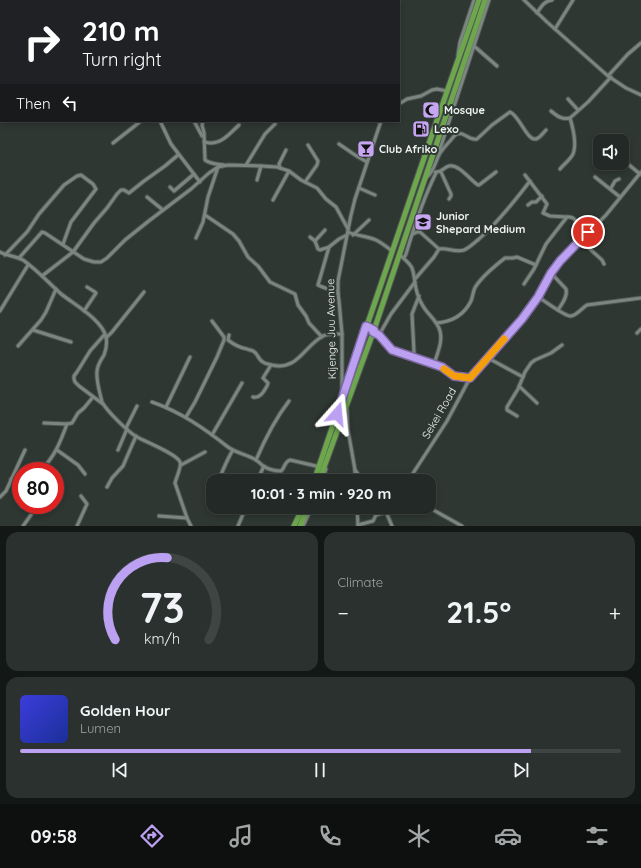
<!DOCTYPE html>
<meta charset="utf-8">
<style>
body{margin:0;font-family:Quicksand,sans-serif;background:#2a312e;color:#f1f3f6;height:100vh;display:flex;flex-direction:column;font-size:15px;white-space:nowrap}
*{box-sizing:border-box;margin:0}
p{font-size:13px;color:#a2a6a7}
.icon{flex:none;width:22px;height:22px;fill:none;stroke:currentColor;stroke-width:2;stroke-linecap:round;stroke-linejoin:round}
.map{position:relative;height:526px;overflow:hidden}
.side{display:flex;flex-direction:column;gap:6px;padding:6px;background:#131715;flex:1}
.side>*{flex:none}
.banner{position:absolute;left:0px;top:0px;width:400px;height:122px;box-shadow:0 2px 6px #0003,0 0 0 1px #3f4543;background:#202124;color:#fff;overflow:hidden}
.buttons{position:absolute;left:593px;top:134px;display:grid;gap:8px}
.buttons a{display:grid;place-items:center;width:36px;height:36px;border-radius:8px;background:#222926;box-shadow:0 2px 6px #0003,0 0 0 1px #3f4543;font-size:20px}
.speed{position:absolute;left:12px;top:462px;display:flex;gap:8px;font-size:20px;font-weight:700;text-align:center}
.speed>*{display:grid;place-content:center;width:52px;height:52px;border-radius:50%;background:#222926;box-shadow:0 2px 6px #0003,0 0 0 1px #3f4543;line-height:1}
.speed .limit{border:6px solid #d22;background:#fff;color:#111}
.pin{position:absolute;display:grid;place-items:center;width:34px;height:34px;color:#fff;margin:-17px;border:2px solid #fff;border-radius:50%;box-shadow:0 1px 4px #0007}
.me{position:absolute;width:44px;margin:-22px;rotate:18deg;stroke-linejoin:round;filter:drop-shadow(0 0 3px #0008)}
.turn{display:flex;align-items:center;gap:14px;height:84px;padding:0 16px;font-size:18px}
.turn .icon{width:52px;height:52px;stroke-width:2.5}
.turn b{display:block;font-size:28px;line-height:34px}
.then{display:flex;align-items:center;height:38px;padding:0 16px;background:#0003;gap:8px;font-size:15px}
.big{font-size:30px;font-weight:700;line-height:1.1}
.side .tile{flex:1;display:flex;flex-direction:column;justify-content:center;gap:6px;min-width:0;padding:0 14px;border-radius:12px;background:#2a312e}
.side .dial{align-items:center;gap:0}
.dial svg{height:104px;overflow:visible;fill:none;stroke:#3f4543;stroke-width:7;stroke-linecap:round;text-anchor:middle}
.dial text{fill:#f1f3f6;stroke:none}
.song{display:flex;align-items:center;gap:12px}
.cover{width:48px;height:48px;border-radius:6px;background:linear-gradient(135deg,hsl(240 70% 55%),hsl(230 70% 35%))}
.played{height:4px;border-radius:2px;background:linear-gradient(90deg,#bca0f2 85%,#3f4543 85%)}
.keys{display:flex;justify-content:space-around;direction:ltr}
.heat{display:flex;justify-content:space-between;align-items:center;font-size:22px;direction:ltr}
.side .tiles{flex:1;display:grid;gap:6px;grid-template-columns:1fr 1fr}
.tile:last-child{grid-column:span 2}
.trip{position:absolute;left:206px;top:474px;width:230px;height:40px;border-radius:12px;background:#222926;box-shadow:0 2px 6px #0003,0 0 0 1px #3f4543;font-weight:700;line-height:40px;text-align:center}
.dock{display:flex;height:64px;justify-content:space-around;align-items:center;background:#0e100f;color:#a2a6a7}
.dock .icon{width:28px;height:28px}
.dock .active{color:#bca0f2}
.dock b{font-size:18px;color:#f1f3f6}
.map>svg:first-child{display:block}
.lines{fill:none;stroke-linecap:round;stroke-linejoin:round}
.street-casing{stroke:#4e5652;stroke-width:5}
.highway-casing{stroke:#4e5652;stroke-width:7}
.street{stroke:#7c8681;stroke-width:3}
.highway{stroke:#6da64d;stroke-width:5}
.route-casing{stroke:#7a689d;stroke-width:10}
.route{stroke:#bca0f2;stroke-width:7}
.slow{stroke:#f59e0b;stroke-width:7}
.labels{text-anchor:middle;stroke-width:4;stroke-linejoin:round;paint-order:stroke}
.poi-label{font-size:11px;font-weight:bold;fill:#eef4f1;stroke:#2e3732;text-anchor:start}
.street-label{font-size:11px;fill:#eef4f1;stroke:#2e3732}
</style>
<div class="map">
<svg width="641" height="526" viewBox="0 0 641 526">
<rect width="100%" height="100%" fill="#2e3732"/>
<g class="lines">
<g class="street-casing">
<g id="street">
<polyline points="22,0 23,1"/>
<polyline points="524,0 547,22 608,76 626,88 641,95"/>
<polyline points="7,1 8,0"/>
<polyline points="200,1 200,0"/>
<polyline points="357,1 358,0"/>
<polyline points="393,1 393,0"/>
<polyline points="0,12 1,10"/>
<path d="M537 13C541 7 544 1 552 0"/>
<polyline points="555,29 573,0"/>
<polyline points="474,46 497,66"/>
<polyline points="458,55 460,42 474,0"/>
<polyline points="608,76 628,54 641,43"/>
<polyline points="568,99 578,110"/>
<polyline points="399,104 407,99 421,96 432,90 437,89 447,91"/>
<path d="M551 111C557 116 562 120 570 118L588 102 611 77"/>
<polyline points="160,121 171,144 200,182"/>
<polyline points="194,121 202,136"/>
<path d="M203 121 202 125 204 133 205 160C210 164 218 164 224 165"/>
<path d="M204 142C206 142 208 143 211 143 223 143 231 132 239 125"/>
<polyline points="113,143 141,121"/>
<polyline points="339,144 355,155 367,162"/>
<polyline points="439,152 489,0"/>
<polyline points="622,159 640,174"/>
<polyline points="246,165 265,134 275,124"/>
<polyline points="280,168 279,164 286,150"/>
<path d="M560 169C564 164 570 160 573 154 577 144 573 128 570 118"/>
<path d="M435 172C441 173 443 168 449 166 459 164 470 180 478 185H479L496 172"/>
<polyline points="441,172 451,194 451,196 449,199"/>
<polyline points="525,175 547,204 543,213 550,216 567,217"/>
<polyline points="595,177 620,197"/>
<path d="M426 178C434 172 435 162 440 153 443 149 446 145 450 141 452 139 454 135 457 134 464 131 469 141 477 139L492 125 510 112C519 115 527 141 536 139 540 138 543 133 546 130"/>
<polyline points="257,180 261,166"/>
<polyline points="305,182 317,165 318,161 308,145"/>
<polyline points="170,187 174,191 194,174"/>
<polyline points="359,188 375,195"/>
<polyline points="611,188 615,181 619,179"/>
<polyline points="147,197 163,210"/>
<polyline points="273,200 289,171"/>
<polyline points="528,205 532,202 536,202 542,196"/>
<polyline points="205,215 233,234 239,241 248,257 258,266 270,282 295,294 298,305 306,316 309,323 322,337"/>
<path d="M348 232C357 236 367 236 376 240 382 243 387 247 392 251"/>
<polyline points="413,234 417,232 420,232 439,249"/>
<polyline points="353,235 369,220"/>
<polyline points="310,237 315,241 318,249 320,250 329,247 339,239 347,235"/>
<polyline points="196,238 203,222 208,197 218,167"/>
<polyline points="580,240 602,260 604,264"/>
<polyline points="315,241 325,230"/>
<polyline points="329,247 318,285 320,286 338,293"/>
<path d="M0 252C7 256 16 256 23 260 37 270 48 282 60 293 73 304 102 319 106 337 107 342 106 350 104 355 101 360 97 365 97 372 96 381 100 393 102 402 107 411 128 432 137 437 146 442 177 454 180 462 182 466 176 478 175 483L187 518 191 526"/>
<path d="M399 254C404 259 409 262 412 268 414 273 414 277 415 283 416 290 419 300 423 306 428 315 437 320 440 331 443 342 437 354 434 364"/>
<polyline points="5,255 27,232 39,214 64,185 77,176 81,175 93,184 96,189 71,222 63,244"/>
<polyline points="19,258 42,232 45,233 84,259 94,262 101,262 107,258 125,240 150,220 191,189 209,173 218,167 228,165 261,166 277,167 289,171 301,180 317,188 326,199 336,207 348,229"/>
<path d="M404 258 406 254C414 227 423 199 436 173"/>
<path d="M551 273 566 289C568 296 562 304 558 310"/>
<polyline points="42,276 73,252 94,223 107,208 117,194 121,190 124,190 129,193 144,181 165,166 178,155"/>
<path d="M415 279 434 257 439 249C447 247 455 253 464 250 469 248 474 243 479 239 498 222 514 202 530 181"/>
<polyline points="524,284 534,269 546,244 567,217 570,217 573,218 588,232"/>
<path d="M538 297C544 300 565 317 571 316 576 316 582 308 587 305L641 298"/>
<polyline points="0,311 28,265"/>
<polyline points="84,311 96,293 95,292 87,287"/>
<path d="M436 323C452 322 464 315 471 301 473 296 473 290 476 286 482 277 496 265 505 258H513L517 257 536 265"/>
<polyline points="33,330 71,342"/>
<polyline points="373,332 379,335 392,350 442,367 454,376 470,378"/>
<polyline points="637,333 641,329"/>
<path d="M229 335 228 340C233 344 241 348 247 349 249 350 251 350 253 351 258 353 258 360 263 362 265 364 269 364 272 365 298 371 304 346 323 336 328 333 336 334 342 334"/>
<polyline points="379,335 391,314 415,282"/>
<polyline points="106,338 112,332 144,292"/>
<polyline points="18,346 41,320 46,312 56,289"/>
<polyline points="413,357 414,352 412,314 419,296"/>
<polyline points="488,358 523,377"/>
<polyline points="519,386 537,403"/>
<polyline points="342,395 342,334 339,301 338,293 338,281 351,215 355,199 381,121"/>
<path d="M253 397C260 399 264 391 267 386L268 383 263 378 271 365"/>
<path d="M152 402C181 412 205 429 228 447 236 453 248 455 256 460 259 462 261 464 263 466 268 469 275 471 281 471 285 468 284 462 290 460L316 466"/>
<polyline points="103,404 79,386 75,382 74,379 74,376 77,372 90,351 105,334"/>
<polyline points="166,407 190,357"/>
<polyline points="347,409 348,430 355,470 355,481"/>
<polyline points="517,416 507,410 507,407 518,389 525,372 531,363 535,360 551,353 562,345"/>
<polyline points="186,417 195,402 217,357 224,340 224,337 212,321"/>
<polyline points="44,423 67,424 72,423 78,413 84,408 93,397"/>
<polyline points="126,428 137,406"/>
<polyline points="212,435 242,383"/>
<polyline points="57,450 78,465 85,474"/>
<polyline points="118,450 127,429"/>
<path d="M256 460C265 439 275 419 289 401"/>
<polyline points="181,465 205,452"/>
<polyline points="355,470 363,481"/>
<path d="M40 471C54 458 60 443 67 424"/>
<polyline points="11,479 21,485"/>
<path d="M218 481C223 471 227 459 233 450"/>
<polyline points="257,481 264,466"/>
<polyline points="322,481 326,469"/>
<polyline points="408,481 447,421 470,378 522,319 538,297 551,273 560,261 606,215 641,172"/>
<polyline points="107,487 112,478 123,466 136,436"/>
<polyline points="0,497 6,491 25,450"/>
<polyline points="357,507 358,525"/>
<polyline points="384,507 392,526"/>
<polyline points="428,507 462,526"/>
<polyline points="159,516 187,518"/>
<polyline points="358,525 373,521 376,515 383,513 389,507"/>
<polyline points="23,526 38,505"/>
<polyline points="77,526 87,504 81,496"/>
<polyline points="238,526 246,507"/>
<polyline points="303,526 312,507"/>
</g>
</g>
<g class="highway-casing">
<g id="highway">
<polyline points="314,481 435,126 479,0"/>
<polyline points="319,481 374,330 485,0"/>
<polyline points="294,526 303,507"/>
<polyline points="300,526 308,507"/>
</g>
</g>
<use href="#street" class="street"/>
<use href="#highway" class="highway"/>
</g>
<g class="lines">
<g class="route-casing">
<polyline id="route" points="337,414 366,326 374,330 373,332 379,335 392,350 442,367 454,376 470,378 522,319 538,297 551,273 560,261 588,232"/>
</g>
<use href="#route" class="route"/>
<polyline class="slow" points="444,369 454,376 470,378 504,339"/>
</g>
<defs>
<g id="mosque-square" transform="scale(0.9)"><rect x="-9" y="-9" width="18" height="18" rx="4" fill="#c6a6f0" stroke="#2e3732"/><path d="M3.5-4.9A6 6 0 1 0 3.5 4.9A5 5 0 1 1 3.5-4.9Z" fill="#111"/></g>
<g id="fuel-square" transform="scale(0.9)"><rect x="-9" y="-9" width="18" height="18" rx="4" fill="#c6a6f0" stroke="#2e3732"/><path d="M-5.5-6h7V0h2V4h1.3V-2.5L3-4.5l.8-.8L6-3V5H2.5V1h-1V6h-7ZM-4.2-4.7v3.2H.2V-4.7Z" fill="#111"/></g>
<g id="bar-square" transform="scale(0.9)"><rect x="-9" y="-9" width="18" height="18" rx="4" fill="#c6a6f0" stroke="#2e3732"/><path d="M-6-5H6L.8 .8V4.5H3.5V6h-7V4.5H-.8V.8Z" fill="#111"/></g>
<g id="school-square" transform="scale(0.9)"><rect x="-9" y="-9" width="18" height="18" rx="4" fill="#c6a6f0" stroke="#2e3732"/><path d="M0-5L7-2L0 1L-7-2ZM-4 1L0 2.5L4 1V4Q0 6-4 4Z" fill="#111"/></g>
</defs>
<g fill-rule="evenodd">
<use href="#mosque-square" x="431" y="110"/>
<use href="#fuel-square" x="421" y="129"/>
<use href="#bar-square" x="366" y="149"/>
<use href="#school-square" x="423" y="222"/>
</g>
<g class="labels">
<g class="poi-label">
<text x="444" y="114">Mosque</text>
<text x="434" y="133">Lexo</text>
<text x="379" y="153">Club Afriko</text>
<text x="436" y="220">Junior<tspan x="436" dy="13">Shepard Medium</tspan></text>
</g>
<g class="street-label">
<text transform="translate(331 329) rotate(-91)" y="4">Kijenge Juu Avenue</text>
<text transform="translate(439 413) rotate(-60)" y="4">Sekei Road</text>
</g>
</g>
</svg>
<div class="buttons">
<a><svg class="icon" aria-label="sound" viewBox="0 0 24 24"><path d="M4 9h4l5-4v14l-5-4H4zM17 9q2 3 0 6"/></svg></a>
</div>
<div class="speed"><div class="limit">80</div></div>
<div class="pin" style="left:588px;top:232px;background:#d93025"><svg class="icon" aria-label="arrive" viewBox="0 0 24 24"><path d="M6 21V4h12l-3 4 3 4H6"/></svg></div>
<svg class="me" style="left:337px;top:414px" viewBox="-20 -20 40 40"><path d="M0-17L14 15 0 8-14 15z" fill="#bca0f2" stroke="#fff" stroke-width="4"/></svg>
<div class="trip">10:01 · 3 min · 920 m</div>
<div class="banner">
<div class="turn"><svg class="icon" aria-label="right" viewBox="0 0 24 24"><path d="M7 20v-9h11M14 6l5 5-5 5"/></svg><div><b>210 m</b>Turn right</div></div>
<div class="then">Then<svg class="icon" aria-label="left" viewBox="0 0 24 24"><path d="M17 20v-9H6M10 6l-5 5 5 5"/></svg></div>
</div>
</div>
<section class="side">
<div class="tiles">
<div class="tile dial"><svg viewBox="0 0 100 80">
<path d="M14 69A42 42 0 1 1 86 69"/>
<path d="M14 69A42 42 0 0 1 54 6" stroke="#bca0f2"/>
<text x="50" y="56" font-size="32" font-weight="700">73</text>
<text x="50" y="72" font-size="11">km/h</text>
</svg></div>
<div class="tile"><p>Climate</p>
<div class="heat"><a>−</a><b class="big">21.5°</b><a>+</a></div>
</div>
<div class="tile">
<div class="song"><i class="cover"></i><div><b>Golden Hour</b><p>Lumen</p></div></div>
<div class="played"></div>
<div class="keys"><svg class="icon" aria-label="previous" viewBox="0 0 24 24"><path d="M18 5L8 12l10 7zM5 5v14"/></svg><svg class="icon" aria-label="pause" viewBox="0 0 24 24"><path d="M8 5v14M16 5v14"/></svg><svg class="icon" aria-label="next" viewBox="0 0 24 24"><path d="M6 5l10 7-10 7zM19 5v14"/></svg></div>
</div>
</div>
</section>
<nav class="dock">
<b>09:58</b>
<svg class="icon active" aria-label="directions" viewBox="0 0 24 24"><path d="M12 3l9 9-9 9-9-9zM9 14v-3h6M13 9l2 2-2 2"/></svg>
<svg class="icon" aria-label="music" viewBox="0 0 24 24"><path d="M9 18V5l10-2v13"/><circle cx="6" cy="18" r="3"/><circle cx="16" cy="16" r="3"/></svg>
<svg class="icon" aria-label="phone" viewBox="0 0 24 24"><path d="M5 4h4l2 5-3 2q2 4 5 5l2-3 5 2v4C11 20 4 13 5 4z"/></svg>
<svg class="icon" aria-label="climate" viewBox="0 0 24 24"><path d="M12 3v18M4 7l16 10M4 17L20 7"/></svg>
<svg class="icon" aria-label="car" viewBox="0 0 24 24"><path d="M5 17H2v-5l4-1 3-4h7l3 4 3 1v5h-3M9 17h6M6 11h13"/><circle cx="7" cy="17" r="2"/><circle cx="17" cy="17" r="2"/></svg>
<svg class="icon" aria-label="filters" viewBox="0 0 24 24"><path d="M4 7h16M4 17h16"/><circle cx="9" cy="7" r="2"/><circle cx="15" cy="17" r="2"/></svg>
</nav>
